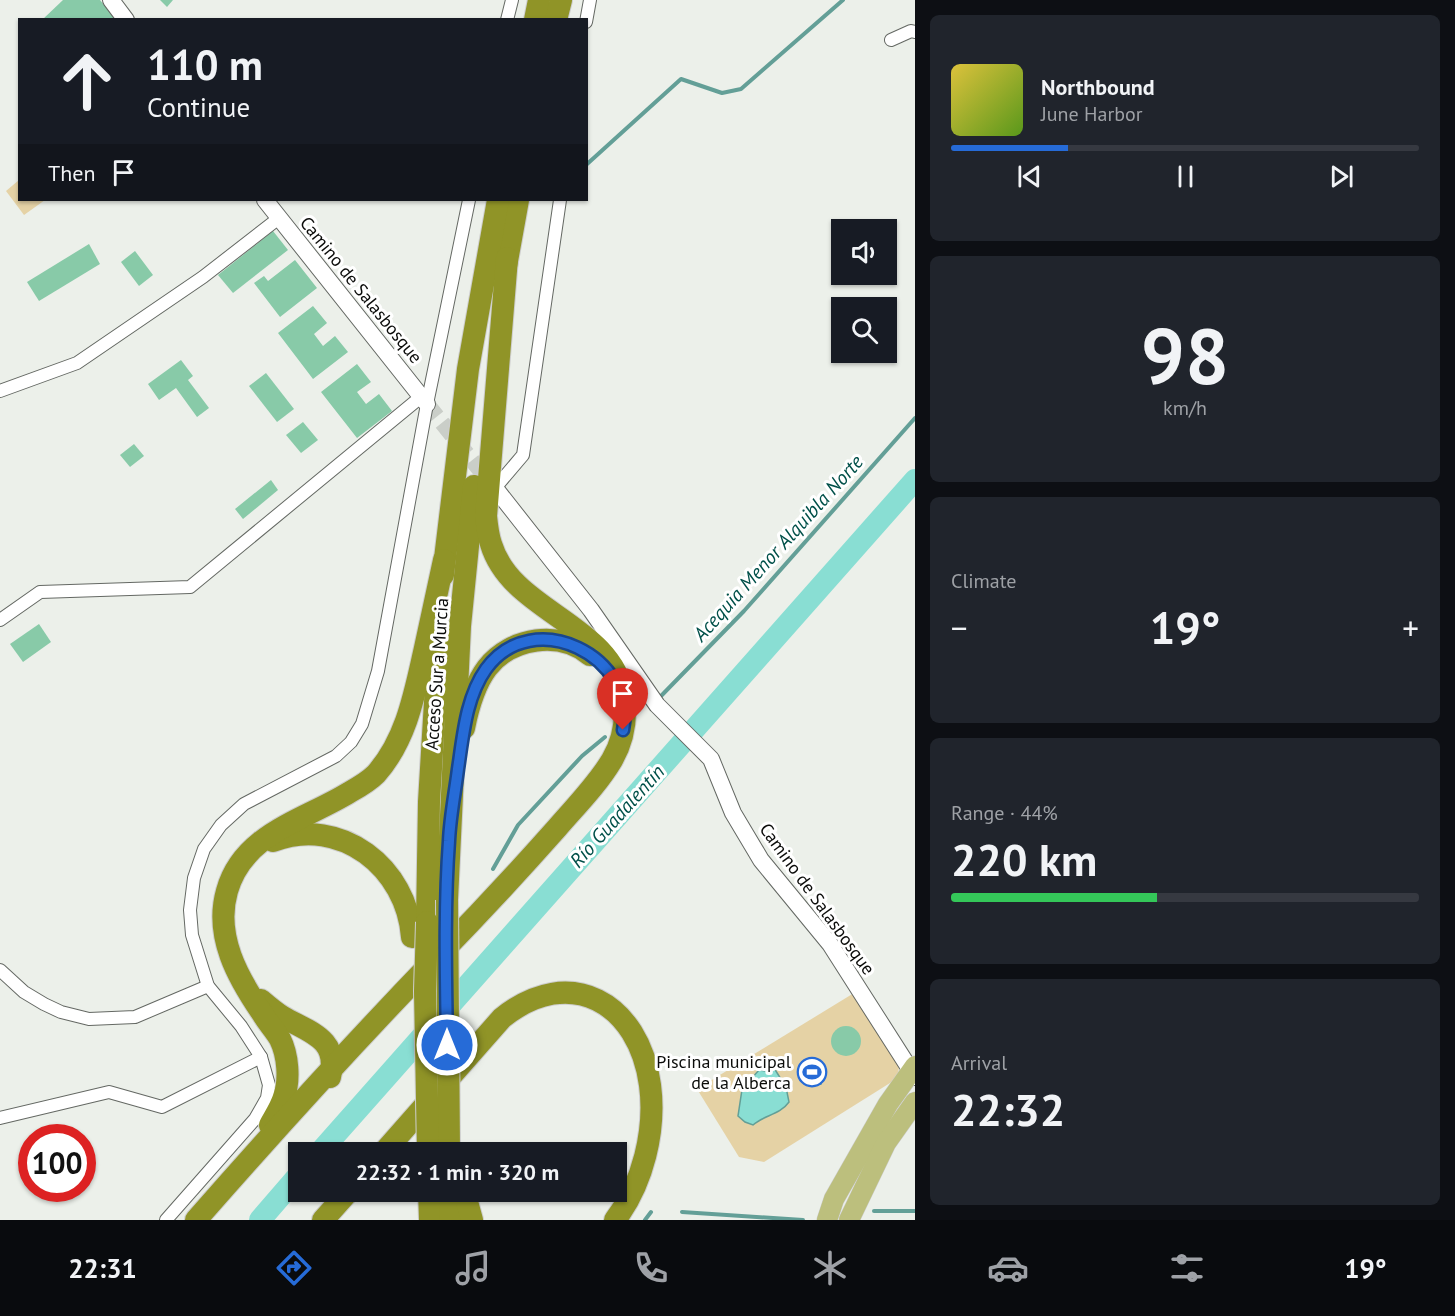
<!DOCTYPE html>
<meta charset="utf-8">
<style>
body{margin:0;font-family:"PT Sans",sans-serif;background:#20242c;color:#f1f3f6;height:100vh;display:flex;flex-direction:column;font-size:22px;white-space:nowrap}
*{box-sizing:border-box;margin:0}
p{font-size:20px;color:#9ea1a6}
.icon{flex:none;width:33px;height:33px;fill:none;stroke:currentColor;stroke-width:2;stroke-linecap:round;stroke-linejoin:round}
.map{position:relative;flex:1;overflow:hidden}
.panel{display:flex;flex-direction:column;gap:15px;padding:15px;background:#0d0f14;width:540px}
.panel>*{flex:none}
.hud{position:absolute;left:18px;top:18px;width:570px;height:183px;border-radius:0px;box-shadow:0 2px 4px #0004;background:#171b24;color:#f1f3f6;overflow:hidden}
.tools{position:absolute;left:831px;top:219px;display:grid;gap:12px}
.tools a{display:grid;place-items:center;width:66px;height:66px;border-radius:0px;background:#171b24;box-shadow:0 2px 4px #0004;font-size:30px}
.speed{position:absolute;left:18px;top:1124px;display:flex;gap:12px;font-size:30px;font-weight:700;text-align:center}
.speed>*{display:grid;place-content:center;width:78px;height:78px;border-radius:50%;background:#171b24;box-shadow:0 2px 4px #0004;line-height:1}
.speed .limit{border:9px solid #d22;background:#fff;color:#111}
.pin{position:absolute;display:grid;place-items:center;width:51px;height:51px;color:#fff;margin:-62px -26px;border-radius:50% 50% 50% 0;rotate:-45deg;box-shadow:0 0 6px #0007}
.pin .icon{rotate:45deg}
.me{position:absolute;width:66px;margin:-33px;rotate:0deg;stroke-linejoin:round;filter:drop-shadow(0 0 4px #0008)}
.turn{display:flex;align-items:center;gap:21px;height:126px;padding:0 30px;font-size:27px}
.turn .icon{width:78px;height:78px;stroke-width:2.5}
.turn b{display:block;font-size:42px;line-height:51px}
.then{display:flex;align-items:center;height:57px;padding:0 30px;background:#0003;gap:12px;font-size:22px}
.big{font-size:45px;font-weight:600;line-height:1.1}
.panel .tile{flex:1;display:flex;flex-direction:column;justify-content:center;gap:9px;min-width:0;padding:0 21px;border-radius:9px;background:#20242c}
.panel .dial{align-items:center;gap:0}
.dial b{font-size:78px;line-height:1}
.song{display:flex;align-items:center;gap:18px}
.cover{width:72px;height:72px;border-radius:9px;background:linear-gradient(135deg,hsl(50 70% 55%),hsl(90 70% 35%))}
.played{height:6px;border-radius:3px;background:linear-gradient(90deg,#266bd7 25%,#363941 25%)}
.keys{display:flex;justify-content:space-around;direction:ltr}
.heat{display:flex;justify-content:space-between;align-items:center;font-size:33px;direction:ltr}
.charge{height:9px;border-radius:4px;background:linear-gradient(90deg,#34c759 44%,#363941 0)}
.trip{position:absolute;left:288px;top:1142px;width:339px;height:60px;border-radius:0px;background:#171b24;box-shadow:0 2px 4px #0004;font-weight:600;line-height:60px;text-align:center}
.dock{display:flex;height:96px;justify-content:space-around;align-items:center;background:#090b0e;color:#9ea1a6}
.dock .icon{width:42px;height:42px}
.dock .active{color:#266bd7}
.dock b{font-size:27px;color:#f1f3f6}
main{display:flex;flex:1;min-height:0}
.map>svg:first-child{display:block}
.green{fill:#e5d2a5}
.water{fill:#89ded3;stroke:#639f97;stroke-width:1.5}
.lines{fill:none;stroke-linecap:round;stroke-linejoin:round}
.stream{stroke:#639f97;stroke-width:4}
.river{stroke:#89ded3;stroke-width:22}
.building{fill:#88caa8}
.secondary-tunnel{stroke:#cacec8;stroke-width:16;stroke-dasharray:16 8;stroke-linecap:butt}
.street-casing{stroke:#646863;stroke-width:14}
.secondary-casing{stroke:#646863;stroke-width:18}
.primary-casing{stroke:#cecece;stroke-width:21}
.highway-casing{stroke:#cecece;stroke-width:24}
.street{stroke:#fff;stroke-width:12}
.secondary{stroke:#fff;stroke-width:16}
.primary{stroke:#bcbf7d;stroke-width:20}
.highway{stroke:#909427;stroke-width:22}
.highway-bridge-casing{stroke:#cecece;stroke-width:24;stroke-linecap:butt}
.highway-bridge{stroke:#909427;stroke-width:22}
.route-casing{stroke:#19468c;stroke-width:15}
.route{stroke:#266bd7;stroke-width:10}
.labels{text-anchor:middle;stroke-width:6;stroke-linejoin:round;paint-order:stroke}
.street-label{font-size:18px;fill:#0b0c0a;stroke:#fff}
.poi-label{font-size:18px;fill:#0b0c0a;stroke:#fff;text-anchor:end}
.water-label{font-size:20px;font-style:italic;fill:#005049;stroke:#fff}
</style>
<main>
<div class="map">
<svg width="915" height="1220" viewBox="0 0 915 1220">
<rect width="100%" height="100%" fill="#ecf0ea"/>
<g class="green">
<polygon points="19,180 20,200 45,200 24,215 6,191"/>
<polygon points="854,993 899,1065 898,1078 764,1162 739,1157 697,1089"/>
</g>
<g class="water">
<path d="M802 1062C811 1066 822 1072 821 1084L813 1085 806 1077 800 1065Z"/>
<path d="M774 1068 786 1087 789 1102C780 1115 764 1115 753 1125L745 1122 738 1116 743 1083 752 1078 759 1070 765 1071Z"/>
</g>
<g class="lines">
<g class="stream">
<polyline points="586,165 681,79 722,93 741,89 843,0"/>
<polyline points="661,696 744,611 915,418"/>
<polyline points="493,869 518,825 582,756 605,737"/>
<polyline points="874,1211 915,1211"/>
<polyline points="682,1212 803,1220"/>
<polyline points="645,1220 651,1212"/>
</g>
<g class="river">
<polyline points="320,1152 915,480"/>
<polyline points="260,1220 298,1176"/>
</g>
</g>
<g class="building">
<polygon points="63,0 100,0 116,20 42,20"/>
<polygon points="160,0 173,0 167,7"/>
<polygon points="273,231 288,250 233,293 218,275"/>
<polygon points="89,244 100,264 39,301 27,282"/>
<polygon points="135,251 153,275 139,286 121,262"/>
<polygon points="295,260 317,288 280,317 254,283 264,276 268,281"/>
<polygon points="313,306 327,323 314,334 323,346 335,336 348,352 313,379 278,333"/>
<polygon points="181,360 193,376 188,380 209,408 197,417 176,388 159,400 148,384"/>
<polygon points="357,364 371,382 357,392 366,404 379,394 392,411 357,438 321,392"/>
<polygon points="266,373 294,409 277,422 249,386"/>
<polygon points="303,422 318,440 301,453 286,435"/>
<polygon points="134,444 144,456 130,467 120,455"/>
<polygon points="271,480 278,490 243,519 235,509"/>
<polygon points="39,624 51,642 23,662 10,644"/>
<circle cx="846" cy="1041" r="15"/>
</g>
<g class="lines">
<polyline class="secondary-tunnel" points="427,404 492,485"/>
<g class="street-casing">
<g id="street">
<polyline points="507,20 512,0"/>
<polyline points="586,22 590,0"/>
<polyline points="891,40 911,31 915,32"/>
<polyline points="0,391 77,363 203,277 279,218"/>
<polyline points="495,488 523,455 560,200"/>
<polyline points="0,620 40,592 190,587 422,396"/>
<polyline points="0,970 24,992 44,1004 61,1012 89,1019 135,1017 208,986"/>
<polyline points="0,1118 109,1092 162,1107 261,1057"/>
<polyline points="166,1220 255,1119 267,1098 269,1085 261,1057 241,1026 208,986 192,935 190,910 194,878 204,849 221,825 244,804 336,756 351,742 362,724 378,671 427,404 469,200"/>
</g>
</g>
<g class="secondary-casing">
<g id="secondary">
<polyline points="111,0 126,20"/>
<polyline points="265,200 427,404"/>
<polyline points="495,488 591,610 657,705 711,759 733,813 761,860 830,944 915,1077"/>
</g>
</g>
<g class="primary-casing">
<g id="primary">
<polyline points="827,1220 834,1199 888,1104 915,1066"/>
<polyline points="849,1220 886,1143 915,1102"/>
</g>
</g>
<g class="highway-casing">
<g id="highway">
<polyline points="535,20 539,0"/>
<polyline points="556,20 561,0"/>
<polyline points="505,272 518,200"/>
<polyline points="443,575 468,369 498,200"/>
<path d="M464 728C468 708 475 684 487 668 511 637 560 630 590 655"/>
<path d="M273 841C341 815 407 868 412 937"/>
<polyline points="447,900 460,626 474,486"/>
<polyline points="427,922 429,802 439,635"/>
<path d="M261 1000C268 1006 275 1012 283 1017 309 1032 340 1039 330 1077"/>
<path d="M270 1125C275 1116 281 1107 284 1097 290 1080 288 1055 280 1039 275 1030 267 1022 262 1013 238 978 214 936 227 891 243 833 305 820 350 792 359 787 369 781 376 774 407 739 415 692 425 648 431 619 438 589 444 560"/>
<path d="M384 1152 502 1018C570 963 639 1003 650 1085 656 1130 643 1184 615 1220"/>
<polyline points="429,1191 430,1220"/>
<polyline points="450,1191 451,1220"/>
<polyline points="464,1191 472,1220"/>
<path d="M196 1220C274 1131 354 1043 437 957 478 915 518 872 557 828 576 806 597 785 612 760 623 741 627 719 624 697 612 623 512 613 491 544 488 535 487 526 486 516L507 258"/>
<polyline points="323,1220 349,1191"/>
</g>
</g>
<use href="#street" class="street"/>
<use href="#secondary" class="secondary"/>
<use href="#primary" class="primary"/>
<use href="#highway" class="highway"/>
<g class="highway-bridge-casing">
<g id="highway-bridge">
<polyline points="447,900 449,1152"/>
<polyline points="427,922 425,991 428,1152"/>
</g>
</g>
<use href="#highway-bridge" class="highway-bridge"/>
</g>
<g class="lines">
<g class="route-casing">
<path id="route" d="M447 1045C446 977 444 909 449 841 450 817 455 793 458 769 463 736 466 697 486 669 533 604 638 657 623 730"/>
</g>
<use href="#route" class="route"/>
</g>
<defs>
<g id="stadium-ring" transform="scale(1.5)"><circle r="9.5" fill="#fff" stroke="#266bd7" stroke-width="1.5"/><path d="M0-5a6.5 5 0 1 0 0 10a6.5 5 0 1 0 0-10ZM-3.5-1.8h7v3.6h-7Z" fill="#266bd7"/></g>
</defs>
<g fill-rule="evenodd">
<use href="#stadium-ring" x="812" y="1072"/>
</g>
<g class="labels">
<g class="street-label">
<text transform="translate(361 290) rotate(51)" y="6">Camino de Salasbosque</text>
<text transform="translate(437 674) rotate(-86)" y="6">Acceso Sur a Murcia</text>
<text transform="translate(817 899) rotate(54)" y="6">Camino de Salasbosque</text>
</g>
<g class="poi-label">
<text x="791" y="1068">Piscina municipal<tspan x="791" dy="21">de la Alberca</tspan></text>
</g>
<g class="water-label">
<text transform="translate(778 548) rotate(-48)" y="7">Acequia Menor Alquibla Norte</text>
<text transform="translate(617 816) rotate(-48)" y="7">Río Guadalentín</text>
</g>
</g>
</svg>
<div class="tools">
<a><svg class="icon" aria-label="sound" viewBox="0 0 24 24"><path d="M4 9h4l5-4v14l-5-4H4zM17 9q2 3 0 6"/></svg></a>
<a><svg class="icon" aria-label="search" viewBox="0 0 24 24"><circle cx="10" cy="10" r="6"/><path d="M15 15l6 6"/></svg></a>
</div>
<div class="speed"><div class="limit">100</div></div>
<div class="pin" style="left:623px;top:730px;background:#d93025"><svg class="icon" aria-label="arrive" viewBox="0 0 24 24"><path d="M6 21V4h12l-3 4 3 4H6"/></svg></div>
<svg class="me" style="left:447px;top:1045px" viewBox="-20 -20 40 40"><circle r="17" fill="#266bd7" stroke="#fff" stroke-width="3"/><path d="M0-11L8 9 0 5-8 9z" fill="#fff"/></svg>
<div class="trip">22:32 · 1 min · 320 m</div>
<div class="hud">
<div class="turn"><svg class="icon" aria-label="ahead" viewBox="0 0 24 24"><path d="M12 20V5M6 11l6-6 6 6"/></svg><div><b>110 m</b>Continue</div></div>
<div class="then">Then<svg class="icon" aria-label="arrive" viewBox="0 0 24 24"><path d="M6 21V4h12l-3 4 3 4H6"/></svg></div>
</div>
</div>
<section class="panel">
<div class="tile">
<div class="song"><i class="cover"></i><div><b>Northbound</b><p>June Harbor</p></div></div>
<div class="played"></div>
<div class="keys"><svg class="icon" aria-label="previous" viewBox="0 0 24 24"><path d="M18 5L8 12l10 7zM5 5v14"/></svg><svg class="icon" aria-label="pause" viewBox="0 0 24 24"><path d="M8 5v14M16 5v14"/></svg><svg class="icon" aria-label="next" viewBox="0 0 24 24"><path d="M6 5l10 7-10 7zM19 5v14"/></svg></div>
</div>
<div class="tile dial"><b>98</b><p>km/h</p></div>
<div class="tile"><p>Climate</p>
<div class="heat"><a>−</a><b class="big">19°</b><a>+</a></div>
</div>
<div class="tile"><p>Range · 44%</p><b class="big">220 km</b><div class="charge"></div></div>
<div class="tile"><p>Arrival</p><b class="big">22:32</b></div>
</section>
</main>
<nav class="dock">
<b>22:31</b>
<svg class="icon active" aria-label="directions" viewBox="0 0 24 24"><path d="M12 3l9 9-9 9-9-9zM9 14v-3h6M13 9l2 2-2 2"/></svg>
<svg class="icon" aria-label="music" viewBox="0 0 24 24"><path d="M9 18V5l10-2v13"/><circle cx="6" cy="18" r="3"/><circle cx="16" cy="16" r="3"/></svg>
<svg class="icon" aria-label="phone" viewBox="0 0 24 24"><path d="M5 4h4l2 5-3 2q2 4 5 5l2-3 5 2v4C11 20 4 13 5 4z"/></svg>
<svg class="icon" aria-label="climate" viewBox="0 0 24 24"><path d="M12 3v18M4 7l16 10M4 17L20 7"/></svg>
<svg class="icon" aria-label="car" viewBox="0 0 24 24"><path d="M5 17H2v-5l4-1 3-4h7l3 4 3 1v5h-3M9 17h6M6 11h13"/><circle cx="7" cy="17" r="2"/><circle cx="17" cy="17" r="2"/></svg>
<svg class="icon" aria-label="filters" viewBox="0 0 24 24"><path d="M4 7h16M4 17h16"/><circle cx="9" cy="7" r="2"/><circle cx="15" cy="17" r="2"/></svg>
<b>19°</b>
</nav>
